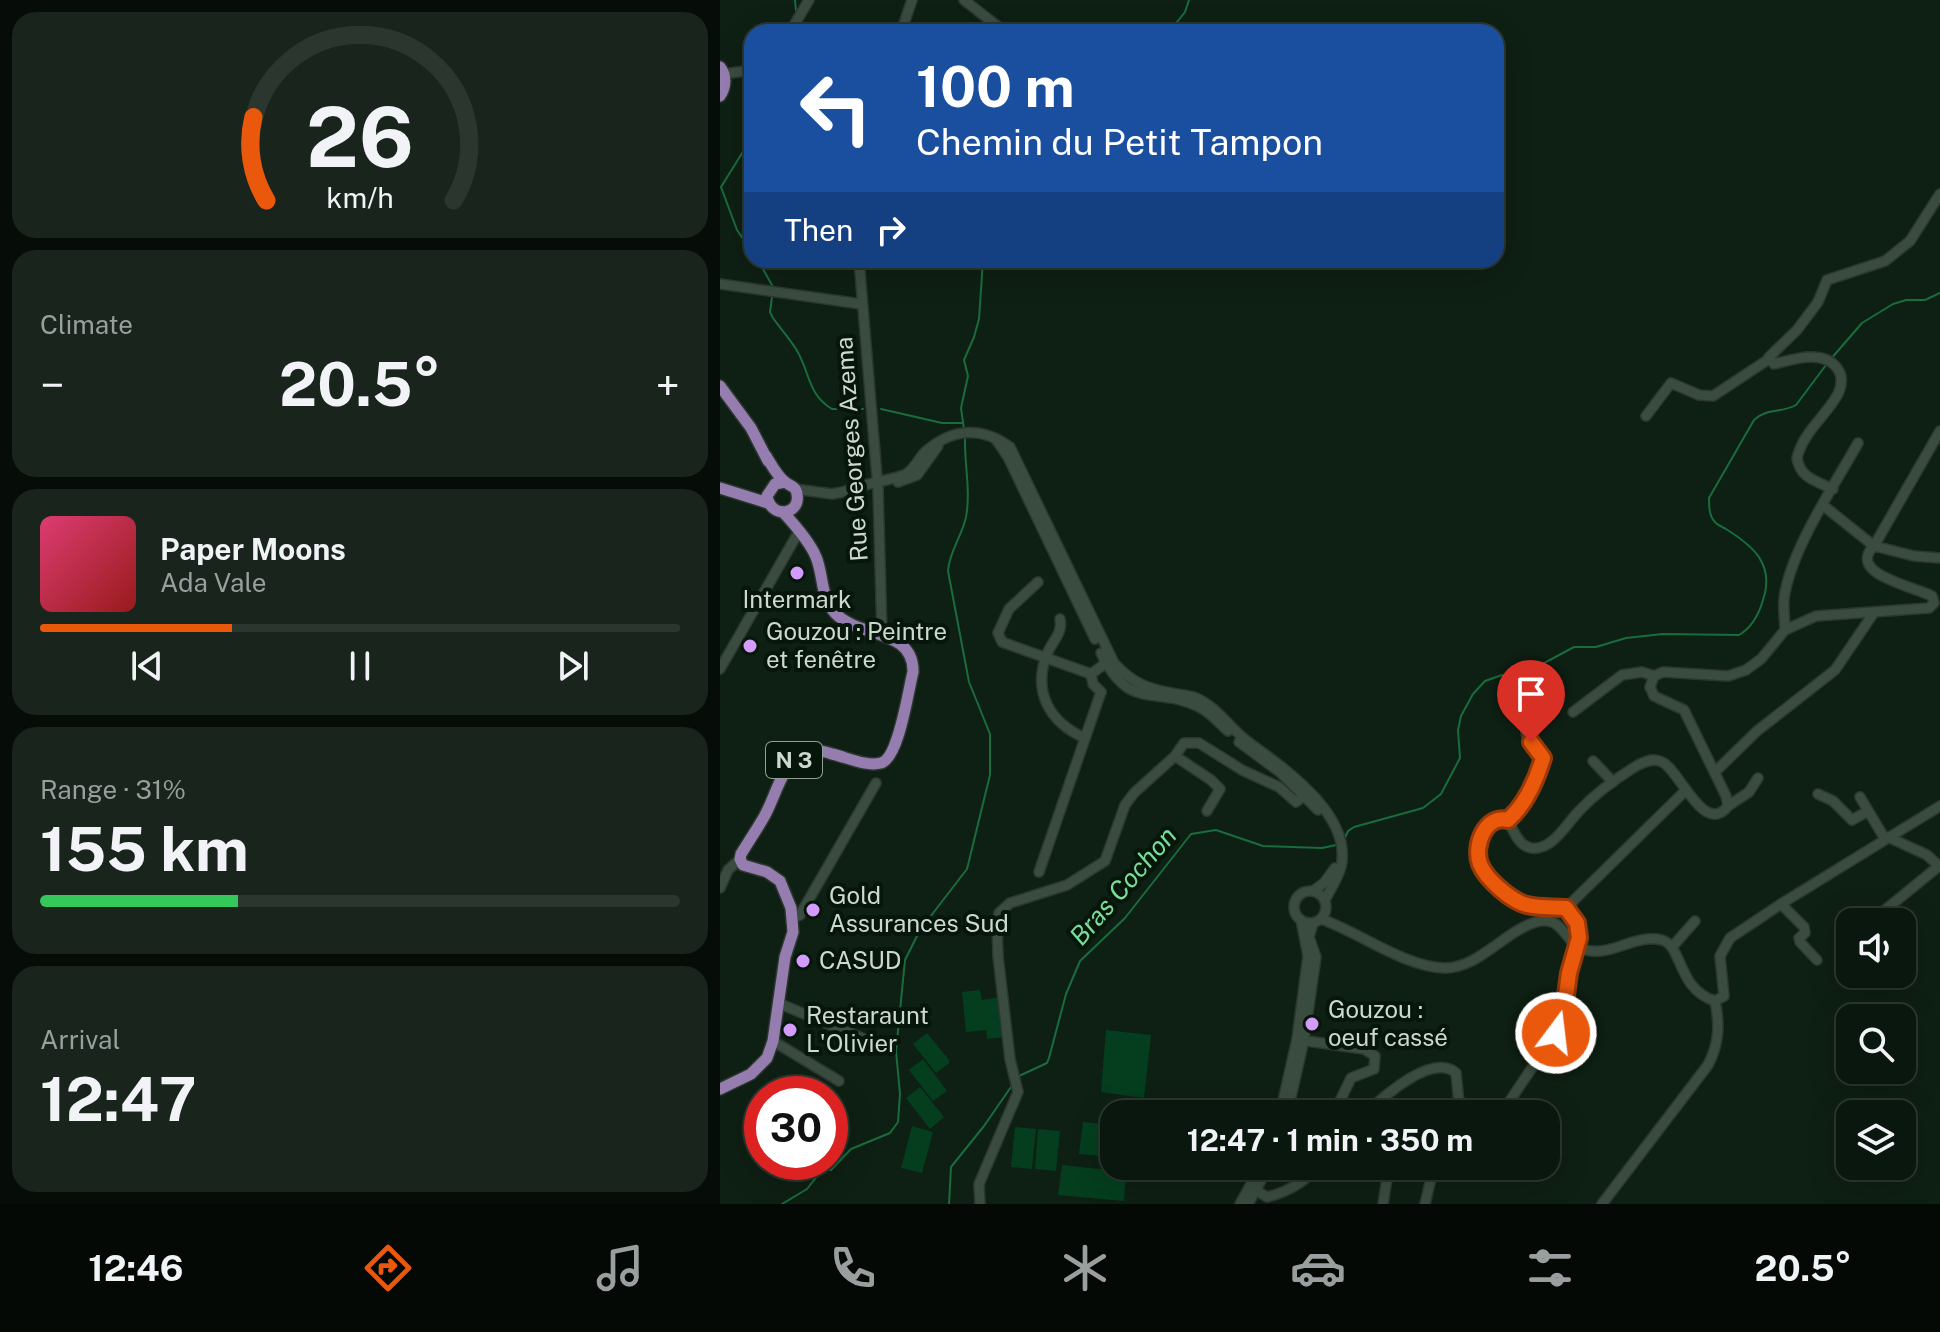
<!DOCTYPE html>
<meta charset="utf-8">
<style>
body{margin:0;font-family:"Public Sans",sans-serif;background:#18241c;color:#f1f3f6;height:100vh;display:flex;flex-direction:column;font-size:30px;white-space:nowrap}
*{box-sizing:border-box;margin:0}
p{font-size:26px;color:#999f9e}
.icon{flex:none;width:44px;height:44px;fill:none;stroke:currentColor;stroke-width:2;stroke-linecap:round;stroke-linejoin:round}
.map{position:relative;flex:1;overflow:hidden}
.side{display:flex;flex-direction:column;gap:12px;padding:12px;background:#060d08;width:720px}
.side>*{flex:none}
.banner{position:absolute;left:24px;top:24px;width:760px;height:244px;border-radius:24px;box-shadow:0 8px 32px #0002,0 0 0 2px #2a362e;background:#1a4fa0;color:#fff;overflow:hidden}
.buttons{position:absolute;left:1116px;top:908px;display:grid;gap:16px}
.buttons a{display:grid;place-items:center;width:80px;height:80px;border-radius:16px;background:#0a170e;box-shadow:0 8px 32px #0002,0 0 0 2px #2a362e;font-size:40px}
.speed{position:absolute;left:24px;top:1076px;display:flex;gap:16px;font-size:40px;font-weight:700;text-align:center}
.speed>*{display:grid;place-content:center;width:104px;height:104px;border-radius:50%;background:#0a170e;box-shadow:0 8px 32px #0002,0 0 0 2px #2a362e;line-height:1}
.speed .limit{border:12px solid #d22;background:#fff;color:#111}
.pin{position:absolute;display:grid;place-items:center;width:68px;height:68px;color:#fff;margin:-82px -34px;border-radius:50% 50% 50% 0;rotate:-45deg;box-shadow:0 0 8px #0007}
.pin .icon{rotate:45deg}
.me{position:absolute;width:88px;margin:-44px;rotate:15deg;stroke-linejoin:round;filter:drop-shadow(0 0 6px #0008)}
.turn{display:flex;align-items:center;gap:28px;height:168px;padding:0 40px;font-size:36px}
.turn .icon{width:104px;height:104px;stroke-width:2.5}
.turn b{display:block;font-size:56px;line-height:68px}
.then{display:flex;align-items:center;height:76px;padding:0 40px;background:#0003;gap:16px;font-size:30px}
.big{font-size:60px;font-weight:700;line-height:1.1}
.side .card{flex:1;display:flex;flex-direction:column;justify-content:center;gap:12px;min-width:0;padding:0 28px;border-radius:24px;background:#18241c}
.side .dial{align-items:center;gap:0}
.dial svg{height:208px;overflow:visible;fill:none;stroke:#2a362e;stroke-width:7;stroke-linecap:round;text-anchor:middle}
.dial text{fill:#f1f3f6;stroke:none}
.song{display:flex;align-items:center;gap:24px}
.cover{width:96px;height:96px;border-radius:12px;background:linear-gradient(135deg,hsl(340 70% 55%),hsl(0 70% 35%))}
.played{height:8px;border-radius:4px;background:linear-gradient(90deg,#ea580c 30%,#2a362e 30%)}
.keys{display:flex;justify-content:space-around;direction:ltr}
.heat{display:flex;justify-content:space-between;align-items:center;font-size:44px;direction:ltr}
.charge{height:12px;border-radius:6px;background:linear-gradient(90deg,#34c759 31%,#2a362e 0)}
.trip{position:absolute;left:380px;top:1100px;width:460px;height:80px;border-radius:24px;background:#0a170e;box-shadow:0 8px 32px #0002,0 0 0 2px #2a362e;font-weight:700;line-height:80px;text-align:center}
.tab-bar{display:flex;height:128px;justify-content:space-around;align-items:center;background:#040906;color:#999f9e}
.tab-bar .icon{width:56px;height:56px}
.tab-bar .on{color:#ea580c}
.tab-bar b{font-size:36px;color:#f1f3f6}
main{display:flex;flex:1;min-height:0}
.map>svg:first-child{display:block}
.green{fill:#043e1e}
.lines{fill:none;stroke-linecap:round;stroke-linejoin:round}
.stream{stroke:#1b6c3d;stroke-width:2}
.minor-casing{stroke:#2d372f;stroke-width:12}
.major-casing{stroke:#2d372f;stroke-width:14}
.minor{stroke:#3a4c3f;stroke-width:9}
.major{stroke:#967db0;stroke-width:11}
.route-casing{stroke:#983908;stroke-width:20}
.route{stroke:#ea580c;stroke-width:14}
.poi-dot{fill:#d39cfc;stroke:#06160b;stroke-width:3}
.labels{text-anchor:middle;stroke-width:8;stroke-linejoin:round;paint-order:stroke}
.shield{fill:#06160b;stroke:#919e95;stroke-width:2}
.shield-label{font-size:22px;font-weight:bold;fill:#cdd8d0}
.street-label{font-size:24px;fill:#cdd8d0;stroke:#06160b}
.poi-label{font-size:24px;fill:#cdd8d0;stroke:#06160b;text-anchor:start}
.water-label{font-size:26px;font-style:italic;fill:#76de98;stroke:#06160b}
</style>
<main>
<section class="side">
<div class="card dial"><svg viewBox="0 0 100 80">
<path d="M14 69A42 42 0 1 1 86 69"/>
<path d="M14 69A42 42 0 0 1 9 37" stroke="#ea580c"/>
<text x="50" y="56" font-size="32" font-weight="700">26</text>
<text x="50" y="72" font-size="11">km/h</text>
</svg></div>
<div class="card"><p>Climate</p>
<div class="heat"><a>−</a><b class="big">20.5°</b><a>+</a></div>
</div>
<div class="card">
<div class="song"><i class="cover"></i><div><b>Paper Moons</b><p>Ada Vale</p></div></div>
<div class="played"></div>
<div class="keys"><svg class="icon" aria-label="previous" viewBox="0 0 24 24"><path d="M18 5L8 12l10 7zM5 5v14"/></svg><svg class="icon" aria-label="pause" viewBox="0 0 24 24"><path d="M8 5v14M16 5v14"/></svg><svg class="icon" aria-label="next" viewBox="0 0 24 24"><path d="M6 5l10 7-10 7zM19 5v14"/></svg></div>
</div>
<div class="card"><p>Range · 31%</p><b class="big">155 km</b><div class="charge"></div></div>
<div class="card"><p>Arrival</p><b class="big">12:47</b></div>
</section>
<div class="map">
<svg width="1220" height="1204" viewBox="0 0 1220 1204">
<rect width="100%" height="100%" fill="#0e1f13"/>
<g class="green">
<polygon points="260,990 262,1000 281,997 285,1037 267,1039 266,1030 246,1032 242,992"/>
<polygon points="386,1030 431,1035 424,1098 381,1092"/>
<polygon points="207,1033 229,1060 229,1063 216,1073 193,1044"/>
<polygon points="203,1059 227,1091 213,1101 189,1070"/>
<polygon points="200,1087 224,1117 210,1129 186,1098"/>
<polygon points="363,1122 394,1125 394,1157 359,1154"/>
<polygon points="192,1126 213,1132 202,1173 181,1168"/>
<polygon points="295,1127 316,1129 312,1169 291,1167"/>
<polygon points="318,1129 340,1131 336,1171 315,1169"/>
<polygon points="342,1165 406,1172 404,1201 338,1195"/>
</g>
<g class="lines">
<g class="stream">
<polyline points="75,0 76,11"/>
<polyline points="81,26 82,32"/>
<polyline points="449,32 465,12 469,0"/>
<polyline points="27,142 32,132"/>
<polyline points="24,150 1,187 17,230 32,252"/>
<polyline points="38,260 53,287"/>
<path d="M52 297 50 312 53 318C60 328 69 338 76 349 90 371 87 394 112 409H143"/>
<polyline points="1110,360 1142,323 1173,304 1186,300 1205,300 1220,293"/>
<polyline points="161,409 222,423 242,423"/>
<polyline points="244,429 241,408 248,376 244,360 254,337 259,319 263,260"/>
<path d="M624 840 628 831 634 827 703 808 721 794 740 758 738 730 741 716 753 694 765 681 782 675 798 677 854 647H876L906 638 943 634 1019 635C1031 628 1039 614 1043 600 1055 564 1033 546 1006 529 1004 528 996 524 995 522 989 516 989 506 989 498L1034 420C1046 408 1062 413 1076 405L1106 365"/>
<polyline points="299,1076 327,1063 329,1058 346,994 360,961 405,918 471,834 496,830 543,846 602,848 616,845"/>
<path d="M62 1204 87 1189 102 1170H111L131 1149 170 1133 178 1122 180 1094 176 1051 185 960 200 930 247 869 270 775V734L249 682 228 571C229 552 242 536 246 517 251 490 244 463 245 436"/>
<polyline points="229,1204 231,1167 264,1126 293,1084"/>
</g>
<g class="minor-casing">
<g id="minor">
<polyline points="244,0 285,32"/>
<polyline points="70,32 89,0"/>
<polyline points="181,32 192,0"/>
<polyline points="4,74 32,70"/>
<polyline points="139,260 158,489 162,635"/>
<polyline points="0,284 141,304"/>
<polyline points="926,416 951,383 979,395 993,396 1049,359"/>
<polyline points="277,441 288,457 375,639"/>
<polyline points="178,482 197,475 218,446"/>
<polyline points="75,489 112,494 128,491"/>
<path d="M1113 489C1096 481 1080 478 1077 458 1083 432 1106 416 1118 394 1128 372 1113 357 1091 357 1079 357 1066 361 1054 364L1049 357 1077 330 1098 302 1107 280 1165 261 1190 241 1220 194"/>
<path d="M124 492C143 483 165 482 184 475 194 471 198 459 205 452 232 428 261 426 290 447L394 663C411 682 427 689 452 693 460 695 468 695 476 698 497 707 509 727 527 741 562 767 633 814 621 867 618 878 610 890 605 900"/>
<polyline points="1104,506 1154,546 1220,431"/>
<polyline points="318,582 289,609 278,633 282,642 371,674"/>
<path d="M340 619C343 634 332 641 327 654 312 692 330 723 365 738"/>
<path d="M1065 630C1065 620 1063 609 1064 599 1070 551 1114 486 1138 443"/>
<path d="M381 653C410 713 435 685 479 707 490 712 499 723 508 731"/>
<polyline points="0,669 78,533"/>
<polyline points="381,692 373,684 371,674 386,663 391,663"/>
<polyline points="853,712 902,675 922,672 934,676"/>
<polyline points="519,742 561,773 598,810"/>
<polyline points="455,756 491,780 500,789 487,811"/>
<polyline points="873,761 893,782"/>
<polyline points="995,772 1037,731 1115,670 1153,614"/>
<polyline points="1098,794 1113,801 1132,820 1148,811"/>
<polyline points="1140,797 1165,839"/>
<polyline points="1008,806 1029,792 1038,778"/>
<path d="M788 820C806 804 816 781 823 758L806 734 808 721"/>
<polyline points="1168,837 1207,855 1220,867"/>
<polyline points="319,872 381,692"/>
<polyline points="0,888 8,870 20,859"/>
<polyline points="593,891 604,883 615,868"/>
<circle cx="590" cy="907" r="16"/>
<polyline points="1061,904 1084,927 1085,933 1079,938 1080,942 1097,960"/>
<polyline points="846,908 965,791"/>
<polyline points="1165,910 1219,866"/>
<polyline points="73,918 80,915 156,783"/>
<path d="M601 919C639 932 684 967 725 968 759 968 785 931 816 922 844 914 844 944 865 950 892 957 916 933 942 940 963 946 957 989 995 1001L1004 996 1000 956 1010 938 1061 904 1220 806"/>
<polyline points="952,947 975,921"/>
<polyline points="58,1003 149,1041"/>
<polyline points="580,1040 644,1049 655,1056 654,1069 631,1078 619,1103"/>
<polyline points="53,1041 119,1081"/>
<polyline points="654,1105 666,1114"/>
<polyline points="560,1114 577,1039 588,956 581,920"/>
<polyline points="567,1114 584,1040 596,957 589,937 593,923"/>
<path d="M645 1114C662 1098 712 1052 736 1073L740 1114"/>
<path d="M781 1114 840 1026 859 931 853 916 846 908C832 907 815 909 802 903 790 898 761 873 758 860 756 842 766 818 785 818 793 826 796 843 808 847 815 850 824 847 831 842 842 834 850 820 860 810 875 794 894 780 913 768 921 763 932 757 942 762 959 769 984 837 1008 806L1006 796 964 710 934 696 930 687 934 676 943 672 1008 676 1026 670 1041 659 1065 630 1096 616 1209 608 1214 603 1212 596C1195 587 1126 574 1154 546L1194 556 1220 558"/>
<path d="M531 1187 547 1197C567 1192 585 1182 598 1166"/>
<polyline points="260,1204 259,1184 298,1092 290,1059 278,956 277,923 279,913 290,903 347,885 385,861 405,805 414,793 455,756 464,743 479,743 522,770 559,787 576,802 589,792"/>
<polyline points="520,1204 541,1166"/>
<polyline points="528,1204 549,1166"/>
<polyline points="663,1204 669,1166"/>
<polyline points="705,1204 714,1166"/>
<path d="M882 1204 988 1065C999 1044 1000 1025 995 1001"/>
</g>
</g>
<g class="major-casing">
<g id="major">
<path d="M0 67C7 76 6 87 0 96"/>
<polyline points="0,386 31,428 48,461"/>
<path d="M46 456C51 464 57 476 65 482 70 486 76 486 77 494 81 515 51 520 47 496L55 484 65 482"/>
<polyline points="0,488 48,503"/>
<path d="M0 1089 31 1074 47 1058 53 1041 65 957 73 932 71 908 60 881 47 872 23 865 20 859 21 854C29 841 37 829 44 817 55 798 62 764 82 754 91 749 103 751 112 754 126 757 146 767 161 763 179 758 188 691 193 672 194 629 140 638 116 614 100 598 104 576 96 557 90 542 74 524 63 512"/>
</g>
</g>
<use href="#minor" class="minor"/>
<use href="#major" class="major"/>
</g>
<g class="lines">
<g class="route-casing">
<path id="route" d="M811 742 823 758C816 781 806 804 788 820 766 814 753 845 760 864 766 879 791 901 807 905 819 908 833 907 846 908L857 923 859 938 849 973 843 1018 836 1033"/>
</g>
<use href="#route" class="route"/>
</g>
<g class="poi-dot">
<circle cx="77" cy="573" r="8"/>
<circle cx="30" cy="646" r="8"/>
<circle cx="93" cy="910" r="8"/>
<circle cx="83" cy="961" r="8"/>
<circle cx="592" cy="1024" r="8"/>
<circle cx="70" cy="1030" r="8"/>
</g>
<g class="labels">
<rect class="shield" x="46" y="742" width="56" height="36" rx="6"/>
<g class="shield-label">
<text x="74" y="768">N 3</text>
</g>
<g class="street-label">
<text transform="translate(132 449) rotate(-94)" y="8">Rue Georges Azema</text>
</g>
<g class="poi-label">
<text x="77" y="608" text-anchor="middle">Intermark</text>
<text x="46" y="640">Gouzou : Peintre<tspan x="46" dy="28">et fenêtre</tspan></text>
<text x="109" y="904">Gold<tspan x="109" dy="28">Assurances Sud</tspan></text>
<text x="99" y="969">CASUD</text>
<text x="608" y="1018">Gouzou :<tspan x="608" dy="28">oeuf cassé</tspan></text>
<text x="86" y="1024">Restaraunt<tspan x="86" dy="28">L'Olivier</tspan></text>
</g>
<g class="water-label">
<text transform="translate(403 886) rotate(-49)" y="9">Bras Cochon</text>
</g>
</g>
</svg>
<div class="buttons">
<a><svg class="icon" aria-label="sound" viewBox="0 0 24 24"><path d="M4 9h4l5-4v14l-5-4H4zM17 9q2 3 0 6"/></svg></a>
<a><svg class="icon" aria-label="search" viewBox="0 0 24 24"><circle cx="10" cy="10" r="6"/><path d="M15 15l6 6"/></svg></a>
<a><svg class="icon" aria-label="layers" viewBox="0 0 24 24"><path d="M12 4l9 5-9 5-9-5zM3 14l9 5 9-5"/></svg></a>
</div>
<div class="speed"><div class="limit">30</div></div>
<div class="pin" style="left:811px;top:742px;background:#d93025"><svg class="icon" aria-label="arrive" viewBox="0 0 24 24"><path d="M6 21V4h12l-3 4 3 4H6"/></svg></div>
<svg class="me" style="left:836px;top:1033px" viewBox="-20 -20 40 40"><circle r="17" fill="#ea580c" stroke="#fff" stroke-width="3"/><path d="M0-11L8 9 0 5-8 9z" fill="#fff"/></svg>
<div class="trip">12:47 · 1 min · 350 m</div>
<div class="banner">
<div class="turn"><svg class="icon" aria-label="left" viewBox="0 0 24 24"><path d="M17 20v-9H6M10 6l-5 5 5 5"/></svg><div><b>100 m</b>Chemin du Petit Tampon</div></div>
<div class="then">Then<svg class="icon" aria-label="right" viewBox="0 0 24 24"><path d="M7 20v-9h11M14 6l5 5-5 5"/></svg></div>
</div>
</div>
</main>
<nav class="tab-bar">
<b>12:46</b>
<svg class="icon on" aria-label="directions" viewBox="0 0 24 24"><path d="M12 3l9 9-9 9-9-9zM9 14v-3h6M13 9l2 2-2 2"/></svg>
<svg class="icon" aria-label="music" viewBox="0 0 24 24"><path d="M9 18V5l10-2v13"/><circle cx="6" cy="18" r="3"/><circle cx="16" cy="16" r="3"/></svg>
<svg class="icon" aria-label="phone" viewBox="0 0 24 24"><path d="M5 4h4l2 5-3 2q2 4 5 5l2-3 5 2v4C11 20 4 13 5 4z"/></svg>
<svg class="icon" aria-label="climate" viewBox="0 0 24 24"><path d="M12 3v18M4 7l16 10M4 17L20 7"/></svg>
<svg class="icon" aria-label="car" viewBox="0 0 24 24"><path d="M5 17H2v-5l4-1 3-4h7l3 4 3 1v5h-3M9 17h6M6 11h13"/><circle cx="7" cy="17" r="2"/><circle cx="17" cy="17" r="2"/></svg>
<svg class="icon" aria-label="filters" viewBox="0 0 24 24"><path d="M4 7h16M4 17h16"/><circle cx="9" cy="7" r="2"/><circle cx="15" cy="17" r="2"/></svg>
<b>20.5°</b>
</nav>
